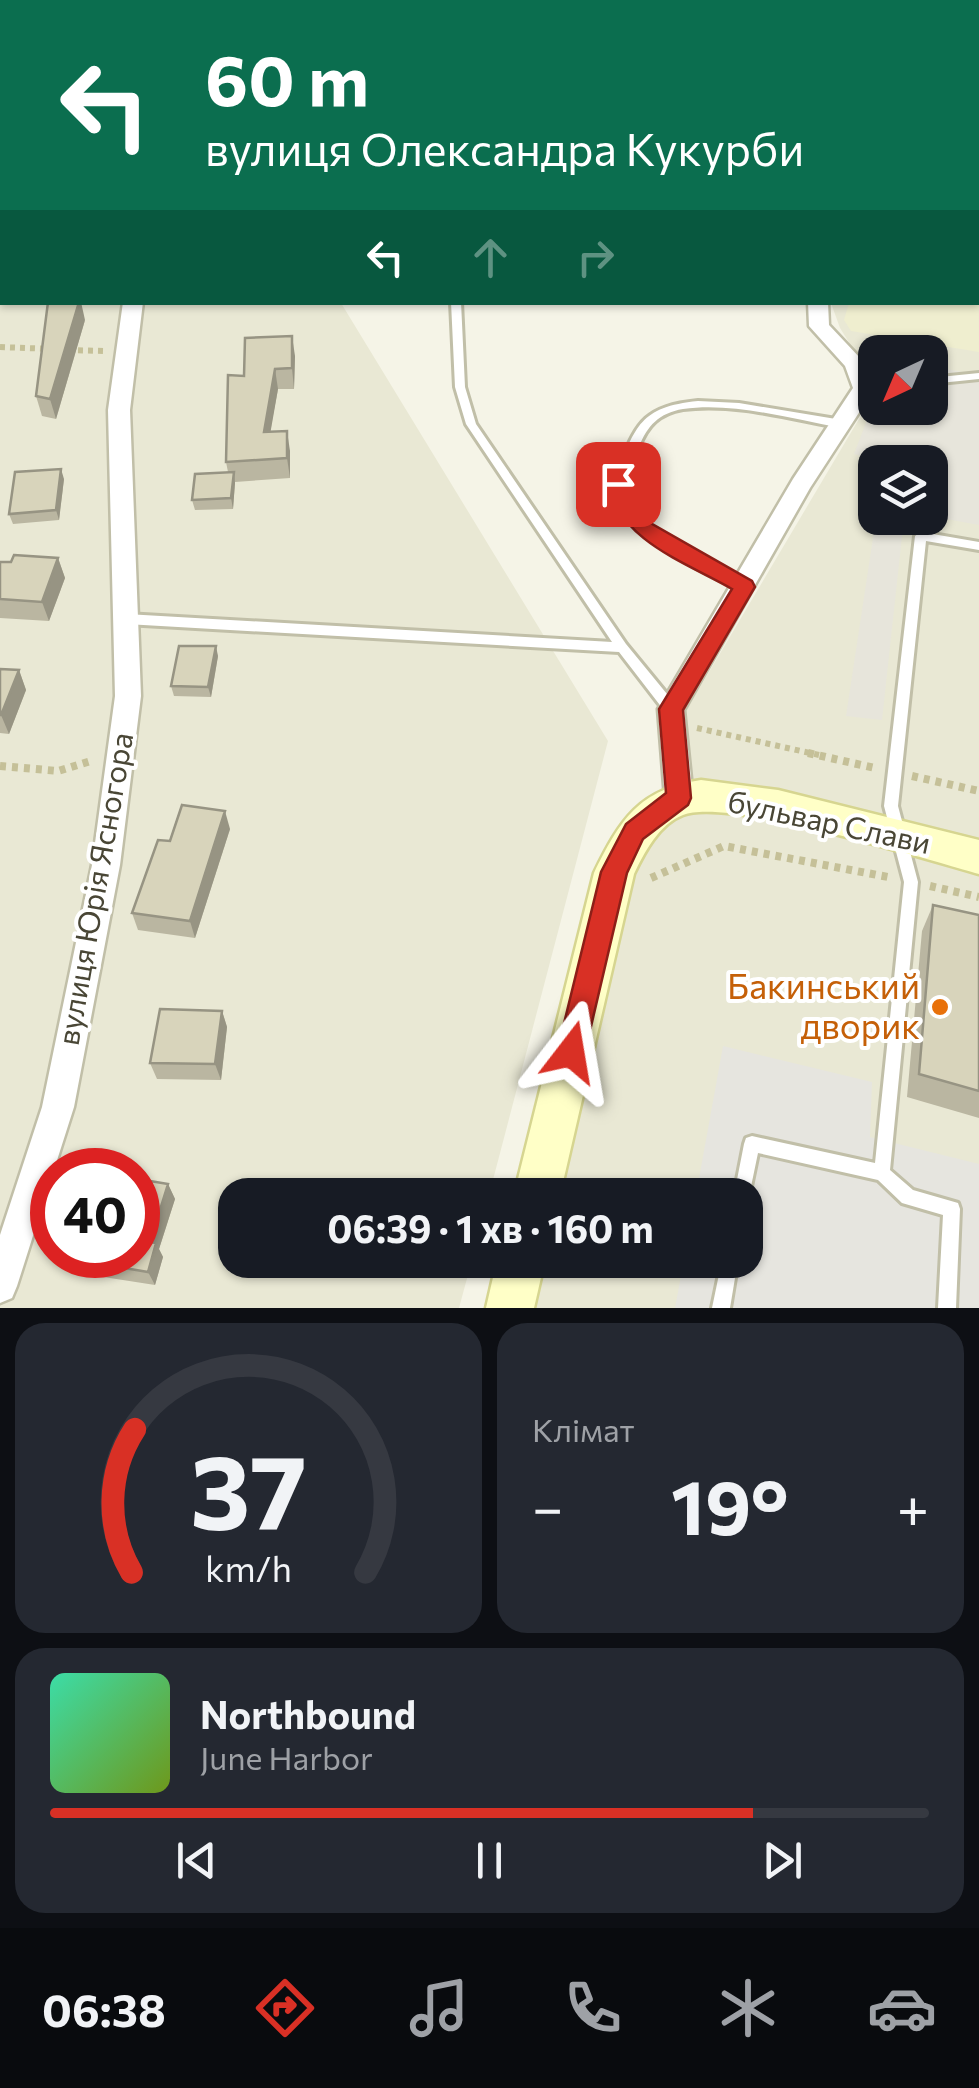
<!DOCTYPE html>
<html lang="uk">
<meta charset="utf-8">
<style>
body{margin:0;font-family:Commissioner,sans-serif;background:#242831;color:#f1f3f6;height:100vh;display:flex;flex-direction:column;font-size:38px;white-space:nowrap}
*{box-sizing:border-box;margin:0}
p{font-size:32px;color:#9ea1a6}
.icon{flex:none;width:55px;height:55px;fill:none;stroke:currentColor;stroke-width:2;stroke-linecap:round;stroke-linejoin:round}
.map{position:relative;height:1308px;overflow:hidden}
.drawer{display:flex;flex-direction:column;gap:15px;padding:15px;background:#0d0f14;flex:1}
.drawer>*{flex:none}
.hud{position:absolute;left:0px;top:0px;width:980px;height:305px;box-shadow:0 2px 8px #0004;background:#0b6e4f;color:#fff;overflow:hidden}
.needle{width:65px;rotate:224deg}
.fabs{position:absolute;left:858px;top:335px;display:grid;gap:20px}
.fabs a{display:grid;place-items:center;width:90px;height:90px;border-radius:20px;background:#171b24;box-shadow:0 2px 8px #0004;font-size:50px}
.speed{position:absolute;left:30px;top:1148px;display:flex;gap:20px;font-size:50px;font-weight:700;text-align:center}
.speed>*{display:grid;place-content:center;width:130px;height:130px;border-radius:50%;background:#171b24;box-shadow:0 2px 8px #0004;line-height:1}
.speed .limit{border:15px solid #d22;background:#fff;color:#111}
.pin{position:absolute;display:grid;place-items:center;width:85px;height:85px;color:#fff;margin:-42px;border-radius:20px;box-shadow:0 5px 15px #0006}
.me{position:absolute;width:110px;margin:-55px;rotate:14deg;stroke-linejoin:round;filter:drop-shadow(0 0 8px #0008)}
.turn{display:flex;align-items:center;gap:35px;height:210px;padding:0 40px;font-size:45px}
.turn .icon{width:130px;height:130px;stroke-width:2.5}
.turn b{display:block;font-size:70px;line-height:85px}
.lanes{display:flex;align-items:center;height:95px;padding:0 40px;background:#0003;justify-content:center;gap:50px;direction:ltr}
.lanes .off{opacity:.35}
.big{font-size:75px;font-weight:700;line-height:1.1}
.drawer .card{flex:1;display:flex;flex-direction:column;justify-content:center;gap:15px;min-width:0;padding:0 35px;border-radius:30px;background:#242831}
.drawer .dial{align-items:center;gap:0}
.dial svg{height:260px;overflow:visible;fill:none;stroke:#363941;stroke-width:7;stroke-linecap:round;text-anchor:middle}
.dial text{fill:#f1f3f6;stroke:none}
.song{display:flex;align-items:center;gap:30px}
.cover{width:120px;height:120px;border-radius:15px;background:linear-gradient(135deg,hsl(160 70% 55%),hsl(80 70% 35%))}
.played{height:10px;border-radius:5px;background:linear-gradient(90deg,#d93025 80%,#363941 80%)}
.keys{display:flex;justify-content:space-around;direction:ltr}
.heat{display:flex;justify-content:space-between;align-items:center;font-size:55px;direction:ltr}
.drawer .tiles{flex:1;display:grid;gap:15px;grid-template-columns:1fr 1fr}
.card:last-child{grid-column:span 2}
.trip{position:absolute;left:218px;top:1178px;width:545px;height:100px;border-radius:30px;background:#171b24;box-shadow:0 2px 8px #0004;font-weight:700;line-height:100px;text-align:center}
.tab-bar{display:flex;height:160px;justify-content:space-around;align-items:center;background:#090b0e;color:#9ea1a6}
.tab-bar .icon{width:70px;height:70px}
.tab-bar .on{color:#d93025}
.tab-bar b{font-size:45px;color:#f1f3f6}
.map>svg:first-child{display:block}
.residential{fill:#e9e8d4;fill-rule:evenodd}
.industrial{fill:#e7e5db}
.education{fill:#efeecf}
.parking{fill:#e6e5df}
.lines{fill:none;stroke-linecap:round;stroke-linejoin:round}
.lane-casing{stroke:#c1bfa8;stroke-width:6}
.street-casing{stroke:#c1bfa8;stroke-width:5}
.secondary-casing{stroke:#d6d590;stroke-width:5}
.path-far1{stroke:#c5c098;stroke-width:6;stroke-dasharray:5 5;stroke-linecap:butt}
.path{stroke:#c5c098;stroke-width:8;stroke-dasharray:6 6;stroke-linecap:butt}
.lane{fill:#fff;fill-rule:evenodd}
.street{fill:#fff;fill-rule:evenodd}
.secondary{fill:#ffffc7;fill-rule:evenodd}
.wall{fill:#bab6a1}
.shaded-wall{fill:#979483}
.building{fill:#d8d4bb;stroke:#979483;stroke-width:2.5}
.route{fill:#d93025;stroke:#8d1f18;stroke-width:2.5}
.food-dot{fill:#e8710a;stroke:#fff;stroke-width:4}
.labels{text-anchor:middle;stroke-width:8;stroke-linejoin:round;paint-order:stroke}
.street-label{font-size:30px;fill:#494635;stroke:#fff}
.near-food-label{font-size:35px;fill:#c56008;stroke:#fff;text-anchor:end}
</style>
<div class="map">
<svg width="979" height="1308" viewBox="0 0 979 1308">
<rect width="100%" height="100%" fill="#f5f4e7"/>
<g class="residential">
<path d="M0 0H277L2 2V302L341 303 608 741 489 1195H235V1260H472L459 1308H0ZM52 1170H138V1255H52Z"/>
<path d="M834 0H979V1308H514L525 1260H745V1195H539L643 834 688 813 684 714 875 392V408H930V352H875V384L840 328 831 303 978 302V2ZM875 462H930V518H875Z"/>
</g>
<g class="industrial">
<polygon points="930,366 979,375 979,525 930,516 930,462 886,462 854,454 875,399 875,408 930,408"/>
<polygon points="876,518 904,518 882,720 846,716"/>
</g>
<polygon class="education" points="978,152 979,352 851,331 844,320 849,303 978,302"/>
<polygon class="parking" points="723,1046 872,1082 870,1137 979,1164 979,1308 675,1308 684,1260 745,1260 745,1195 696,1195"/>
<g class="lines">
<g class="lane-casing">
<g id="lane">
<polygon points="942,0 950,0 949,2 941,2"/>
<polygon points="979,121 979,127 978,127 978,122"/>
<rect x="978" y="135" width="1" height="6"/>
<polygon points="451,302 461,302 465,387 476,424 626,644 676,705 677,709 676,713 666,713 619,652 126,624 120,619 126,614 612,642 466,424 455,387"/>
<polygon points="979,373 979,379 930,384 930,378"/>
<path d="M698 401 739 403 842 420 847 424 842 428C791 419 735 402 683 409 659 413 647 426 639 447 635 458 625 470 624 482 620 526 717 566 749 584L751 587 745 591C707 576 602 525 615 475 637 426 639 407 698 401Z"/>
<polygon points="921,532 979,542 979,550 926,541 898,806 918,882 890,1170 913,1190 958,1203 960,1209 956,1308 938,1308 943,1215 902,1203 878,1180 758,1153 748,1201 745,1202 745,1195 734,1195 744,1144 746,1138 752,1136 875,1163 904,882 884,806 915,536"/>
<polygon points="722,1260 738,1260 730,1308 712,1308"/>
</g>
</g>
<g class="street-casing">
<g id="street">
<polygon points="665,0 685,0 687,2 667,2"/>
<polygon points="123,302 143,302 130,410 141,696 120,865 74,1107 17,1286 12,1298 0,1303 0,1235 42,1107 92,865 115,696 108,410"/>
<polygon points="808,302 828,302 829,325 861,359 875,388 810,488 684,710 693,798 689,806 679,809 669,806 665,798 658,709 793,479 853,388 845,366 809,326"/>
</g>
</g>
<g class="secondary-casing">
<g id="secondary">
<path d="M701 780 778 790 979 840V874C925 859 727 797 683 815 659 824 644 853 634 874L560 1195H514L594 873C620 820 639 789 701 780Z"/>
<polygon points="497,1260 545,1260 534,1308 486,1308"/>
</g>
</g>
<g class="path-far1">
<polyline points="0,347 51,349"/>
<polyline points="68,350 106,351"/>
<polyline points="697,728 819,755"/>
</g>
<g class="path">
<polyline points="808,753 875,768"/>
<polyline points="0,766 58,771 91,761"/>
<polyline points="912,776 979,791"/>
<polyline points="651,878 724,846 888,877"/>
<polyline points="930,886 979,897"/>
</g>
<use href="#lane" class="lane"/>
<use href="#street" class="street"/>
<use href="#secondary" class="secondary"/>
</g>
<g class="wall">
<polygon points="159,0 201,0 199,2 160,2"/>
<polygon points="978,185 979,185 979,305 974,304 978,302"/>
<polygon points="85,320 56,419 42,416 36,396"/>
<polygon points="295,356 294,389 278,389 270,432 290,451 290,478 235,482 233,509 195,510 192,500 228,472 226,462 244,376"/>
<polygon points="64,479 59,520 13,524 9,514"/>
<polygon points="58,558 65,578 49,621 0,618 0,562 11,562"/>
<polygon points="218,656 211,697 174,696 171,686"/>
<polygon points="0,669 19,670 26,690 9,734 0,733"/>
<polygon points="230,829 195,938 138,930 132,913 170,841"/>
<polygon points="933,905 979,915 979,1118 907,1097 922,931"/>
<polygon points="222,1011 227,1027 221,1080 157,1079 150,1063"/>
<polygon points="168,1184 175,1199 159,1249 163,1257 155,1285 97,1276 89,1262"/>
</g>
<g class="shaded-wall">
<polygon points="79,302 81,302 85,320 56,419 50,399"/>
<polygon points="292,336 295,356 294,389 292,368"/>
<polygon points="275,369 278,389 267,452 264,432"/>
<polygon points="287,431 290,451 290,478 287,458"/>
<polygon points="61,469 64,479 59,520 56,510"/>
<polygon points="234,472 235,483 233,509 231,498"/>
<polygon points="58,558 65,578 49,621 42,602"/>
<polygon points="216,646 218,656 211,697 208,687"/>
<polygon points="19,670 26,690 9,734 1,715"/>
<polygon points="225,811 230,829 195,938 190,921"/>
<polygon points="222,1011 227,1027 221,1080 215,1064"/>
<polygon points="168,1184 175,1199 159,1249 163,1257 155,1285 148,1272 150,1242"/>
</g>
<g class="building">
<polygon points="978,62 979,62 979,92 978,91"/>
<rect x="978" y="185" width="1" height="64"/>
<polygon points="48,302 79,302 50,399 36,396"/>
<polygon points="292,336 292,368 275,369 264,432 287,431 287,458 226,462 228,375 244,376 245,338"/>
<polygon points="61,469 56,510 9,514 15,472"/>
<polygon points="234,472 231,498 192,500 195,474"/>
<polygon points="14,555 58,558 42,602 0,599 0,562 11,562"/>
<polygon points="179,646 216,646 208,687 171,686"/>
<polygon points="0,669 19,670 1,715 0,715"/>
<polygon points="182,805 225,811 190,921 132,913 158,840 170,841"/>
<polygon points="933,905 979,915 979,1091 919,1074"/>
<polygon points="160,1009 222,1011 215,1064 150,1063"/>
<polygon points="138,1179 168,1184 150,1242 156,1243 148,1272 89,1262 91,1255 138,1255"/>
</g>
<path class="route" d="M618 477 625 479 633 504 647 521 752 581 755 587 683 710 691 798 688 805 643 839 627 873 585 1052 581 1061 571 1065 561 1061 557 1052 601 872 626 824 666 793 659 709 732 589C685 562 620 541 608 484Z"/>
<circle class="food-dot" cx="940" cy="1007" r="10"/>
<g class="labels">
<g class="street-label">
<text transform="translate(829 823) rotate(12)" y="10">бульвар Слави</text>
<text transform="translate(96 889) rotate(-80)" y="10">вулиця Юрія Ясногора</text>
</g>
<g class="near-food-label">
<text x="920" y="999">Бакинський<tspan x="920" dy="40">дворик</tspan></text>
</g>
</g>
</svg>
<div class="fabs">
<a><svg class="needle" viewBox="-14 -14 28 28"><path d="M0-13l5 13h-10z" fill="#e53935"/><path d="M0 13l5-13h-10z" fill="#9ea1a6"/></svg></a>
<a><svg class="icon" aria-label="layers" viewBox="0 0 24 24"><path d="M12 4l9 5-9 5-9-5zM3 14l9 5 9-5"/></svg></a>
</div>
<div class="speed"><div class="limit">40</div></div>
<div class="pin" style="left:618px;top:484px;background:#d93025"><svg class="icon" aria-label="arrive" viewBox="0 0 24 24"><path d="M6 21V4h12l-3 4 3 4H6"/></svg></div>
<svg class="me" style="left:571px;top:1052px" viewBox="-20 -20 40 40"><path d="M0-17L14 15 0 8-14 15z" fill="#d93025" stroke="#fff" stroke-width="4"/></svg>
<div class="trip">06:39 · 1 хв · 160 m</div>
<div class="hud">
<div class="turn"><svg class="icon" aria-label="left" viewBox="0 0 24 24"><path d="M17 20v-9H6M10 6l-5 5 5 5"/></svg><div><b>60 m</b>вулиця Олександра Кукурби</div></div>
<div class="lanes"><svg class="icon" aria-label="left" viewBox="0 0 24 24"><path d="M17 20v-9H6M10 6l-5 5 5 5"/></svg><svg class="icon off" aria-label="ahead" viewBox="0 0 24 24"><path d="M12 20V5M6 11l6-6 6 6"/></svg><svg class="icon off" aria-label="right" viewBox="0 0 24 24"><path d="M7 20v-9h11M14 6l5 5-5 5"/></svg></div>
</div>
</div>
<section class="drawer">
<div class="tiles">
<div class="card dial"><svg viewBox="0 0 100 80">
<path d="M14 69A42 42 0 1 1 86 69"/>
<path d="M14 69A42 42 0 0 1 15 25" stroke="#d93025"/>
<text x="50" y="56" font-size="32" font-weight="700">37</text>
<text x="50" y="72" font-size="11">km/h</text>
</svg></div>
<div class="card"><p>Клімат</p>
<div class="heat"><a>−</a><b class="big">19°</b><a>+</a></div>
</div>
<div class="card">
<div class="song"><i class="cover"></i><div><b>Northbound</b><p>June Harbor</p></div></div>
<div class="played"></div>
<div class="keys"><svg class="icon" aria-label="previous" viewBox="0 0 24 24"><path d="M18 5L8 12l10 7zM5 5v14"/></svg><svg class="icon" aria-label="pause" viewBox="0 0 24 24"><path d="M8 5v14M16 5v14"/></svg><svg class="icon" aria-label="next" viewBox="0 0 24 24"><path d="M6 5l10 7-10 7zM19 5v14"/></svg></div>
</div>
</div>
</section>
<nav class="tab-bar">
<b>06:38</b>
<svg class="icon on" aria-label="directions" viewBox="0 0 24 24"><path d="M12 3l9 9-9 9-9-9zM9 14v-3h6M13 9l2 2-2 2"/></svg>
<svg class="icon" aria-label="music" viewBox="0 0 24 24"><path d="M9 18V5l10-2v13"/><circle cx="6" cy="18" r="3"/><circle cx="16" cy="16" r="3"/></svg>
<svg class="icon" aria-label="phone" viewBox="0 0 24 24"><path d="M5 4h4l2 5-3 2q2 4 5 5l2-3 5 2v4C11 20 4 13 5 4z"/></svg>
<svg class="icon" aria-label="climate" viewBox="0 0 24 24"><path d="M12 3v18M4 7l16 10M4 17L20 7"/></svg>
<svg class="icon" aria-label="car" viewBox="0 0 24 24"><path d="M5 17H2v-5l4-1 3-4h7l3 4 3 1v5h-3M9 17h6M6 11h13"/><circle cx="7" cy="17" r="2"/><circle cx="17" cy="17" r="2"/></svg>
</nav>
